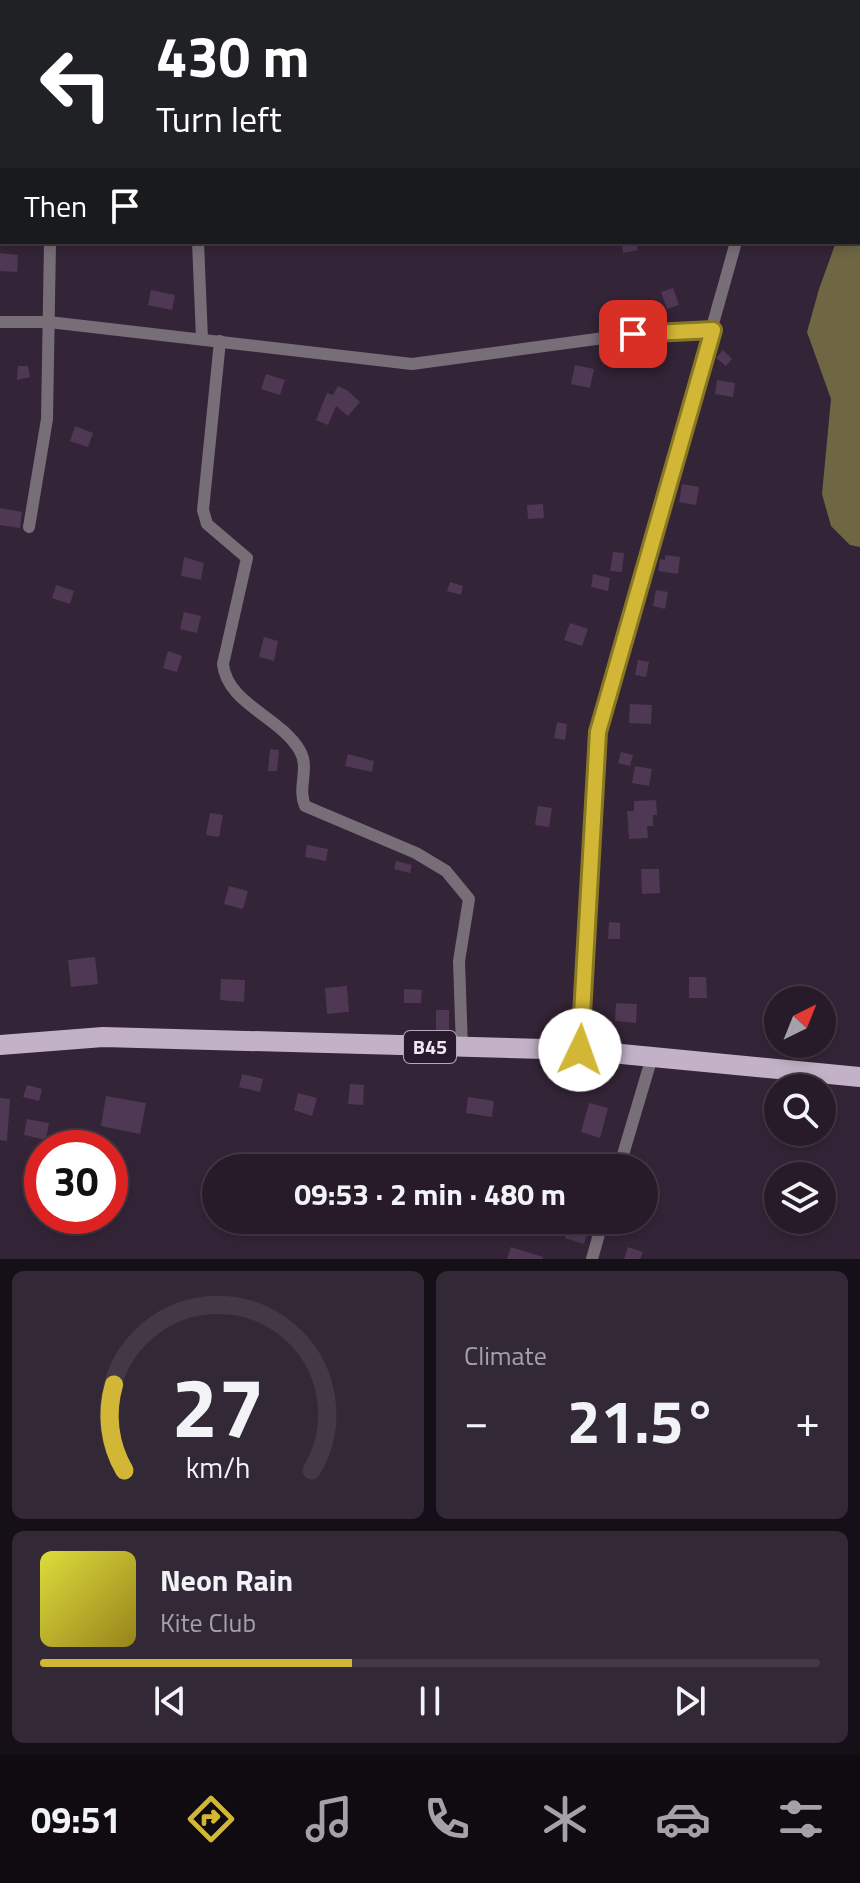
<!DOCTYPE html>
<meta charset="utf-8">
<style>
body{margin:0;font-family:"Titillium Web",sans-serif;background:#332835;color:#f1f3f6;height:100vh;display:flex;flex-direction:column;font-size:30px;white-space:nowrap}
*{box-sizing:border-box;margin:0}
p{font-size:26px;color:#a4a1a8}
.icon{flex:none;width:44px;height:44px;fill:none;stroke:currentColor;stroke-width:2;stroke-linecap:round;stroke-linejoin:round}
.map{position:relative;height:1259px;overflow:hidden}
.panel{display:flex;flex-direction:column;gap:12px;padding:12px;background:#150f17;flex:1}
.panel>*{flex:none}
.guide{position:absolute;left:0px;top:0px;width:860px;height:244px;box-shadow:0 4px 12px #0003,0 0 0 2px #433946;background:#202124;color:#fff;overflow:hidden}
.needle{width:52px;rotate:43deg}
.fabs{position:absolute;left:764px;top:986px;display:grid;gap:16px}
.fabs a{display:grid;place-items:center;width:72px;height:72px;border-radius:50%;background:#271b29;box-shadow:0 4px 12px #0003,0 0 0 2px #433946;font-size:40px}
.speed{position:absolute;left:24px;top:1130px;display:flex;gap:16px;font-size:40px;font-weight:700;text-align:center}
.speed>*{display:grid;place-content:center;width:104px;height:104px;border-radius:50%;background:#271b29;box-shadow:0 4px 12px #0003,0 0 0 2px #433946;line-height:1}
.speed .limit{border:12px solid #d22;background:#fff;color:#111}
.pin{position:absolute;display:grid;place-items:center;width:68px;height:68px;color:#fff;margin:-34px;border-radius:16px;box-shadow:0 4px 12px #0006}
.me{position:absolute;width:88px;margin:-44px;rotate:3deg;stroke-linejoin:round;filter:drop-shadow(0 0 6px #0008)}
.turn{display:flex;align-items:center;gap:28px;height:168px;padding:0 24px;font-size:36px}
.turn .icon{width:104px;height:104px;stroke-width:2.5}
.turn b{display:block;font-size:56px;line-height:68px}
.then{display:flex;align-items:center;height:76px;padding:0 24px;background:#0003;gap:16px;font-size:30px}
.big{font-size:60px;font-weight:700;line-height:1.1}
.panel .card{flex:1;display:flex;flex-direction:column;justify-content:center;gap:12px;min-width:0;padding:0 28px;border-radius:12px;background:#332835}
.panel .dial{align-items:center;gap:0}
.dial svg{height:208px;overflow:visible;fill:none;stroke:#433946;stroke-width:7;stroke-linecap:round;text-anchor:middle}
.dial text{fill:#f1f3f6;stroke:none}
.song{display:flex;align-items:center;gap:24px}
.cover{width:96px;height:96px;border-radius:12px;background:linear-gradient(135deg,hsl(60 70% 55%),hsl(50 70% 35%))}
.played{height:8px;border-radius:4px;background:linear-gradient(90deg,#d2b736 40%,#433946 40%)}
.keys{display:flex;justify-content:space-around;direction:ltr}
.heat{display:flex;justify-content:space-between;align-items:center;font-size:44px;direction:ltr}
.panel .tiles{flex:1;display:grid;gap:12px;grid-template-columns:1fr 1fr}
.card:last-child{grid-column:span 2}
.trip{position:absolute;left:202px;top:1154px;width:456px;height:80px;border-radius:40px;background:#271b29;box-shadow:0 4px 12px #0003,0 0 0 2px #433946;font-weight:700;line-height:80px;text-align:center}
.dock{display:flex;height:128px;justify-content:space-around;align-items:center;background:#100b10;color:#a4a1a8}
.dock .icon{width:56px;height:56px}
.dock .current{color:#d2b736}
.dock b{font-size:36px;color:#f1f3f6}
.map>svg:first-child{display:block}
.water{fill:#6f6743}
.building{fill:#4f3853}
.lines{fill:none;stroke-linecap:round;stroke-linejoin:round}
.street{stroke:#776e78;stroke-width:12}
.primary{stroke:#c3b2c7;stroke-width:20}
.route-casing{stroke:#887723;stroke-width:20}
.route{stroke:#d2b736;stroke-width:14}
.labels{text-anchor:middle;stroke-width:8;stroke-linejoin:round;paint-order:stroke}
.shield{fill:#2a1a2d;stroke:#b5a9b7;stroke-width:2}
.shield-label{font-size:20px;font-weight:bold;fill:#f0e6f2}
</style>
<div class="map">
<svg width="860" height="1259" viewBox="0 0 860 1259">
<rect width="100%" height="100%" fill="#342437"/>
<g class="water">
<polygon points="819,0 860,0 860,165 858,2"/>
<polygon points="860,177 860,547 850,545 831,526 822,494 831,399 807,332 819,289 836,242 858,242"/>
</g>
<g class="building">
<polygon points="636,242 638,250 623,253 622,243"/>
<polygon points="0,253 18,255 17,272 0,271"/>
<polygon points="673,288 679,305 667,309 661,292"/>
<polygon points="151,290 175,295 172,310 148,305"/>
<polygon points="723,350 732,359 726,366 716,358"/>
<polygon points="575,365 594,369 590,388 571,384"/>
<polygon points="18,366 28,366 30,377 17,380"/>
<polygon points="266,374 285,380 280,395 261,389"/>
<polygon points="717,380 735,383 733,397 715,394"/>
<polygon points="338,386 347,390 360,402 348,416 336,406 328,425 316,420 327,393 333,395"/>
<polygon points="75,426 93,433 88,447 70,441"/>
<polygon points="682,484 699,487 696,505 679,502"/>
<polygon points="543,504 544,518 528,519 527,505"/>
<polygon points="0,508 22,512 20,528 0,525"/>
<polygon points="613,552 624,553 622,572 610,571"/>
<polygon points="665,555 680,557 678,574 658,571 660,559 665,560"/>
<polygon points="184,557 204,563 201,580 181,576"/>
<polygon points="593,574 610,578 608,591 591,587"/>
<polygon points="450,582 463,586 461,595 447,591"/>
<polygon points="56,585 74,591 70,604 52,598"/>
<polygon points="656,590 668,592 665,609 653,606"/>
<polygon points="184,612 201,616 197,633 180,629"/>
<polygon points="570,623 588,629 582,646 564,640"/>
<polygon points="264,637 278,641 274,661 259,657"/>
<polygon points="168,651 182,656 177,672 163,668"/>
<polygon points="638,660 649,662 646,677 635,675"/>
<polygon points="630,704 652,705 651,724 629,723"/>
<polygon points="557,722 567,724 565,740 554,738"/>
<polygon points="270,749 279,750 277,771 268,771"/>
<polygon points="621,752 633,755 630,766 618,763"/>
<polygon points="348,754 374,761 372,772 345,766"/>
<polygon points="635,766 652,769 649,786 632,783"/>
<polygon points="656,800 657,815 653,815 653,826 647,826 648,838 629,839 627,811 634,811 634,801"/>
<polygon points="538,806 552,808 549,827 535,825"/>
<polygon points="210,813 223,815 219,837 206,835"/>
<polygon points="307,845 328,849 326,861 305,857"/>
<polygon points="396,861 412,865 410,873 394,869"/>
<polygon points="641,869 659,869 660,893 642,894"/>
<polygon points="229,886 248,891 243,909 224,904"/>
<polygon points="609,922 620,923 620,939 608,939"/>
<polygon points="95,957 98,984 71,987 68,960"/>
<polygon points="689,977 706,977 707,998 689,998"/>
<polygon points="221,979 245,980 244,1002 220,1000"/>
<polygon points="347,986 349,1012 327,1014 325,988"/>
<polygon points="404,989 422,990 421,1003 404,1003"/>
<polygon points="616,1003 637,1004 636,1023 615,1021"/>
<rect x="436" y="1010" width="13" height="21"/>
<polygon points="242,1074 263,1079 260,1092 239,1087"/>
<polygon points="350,1084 364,1085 363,1105 348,1104"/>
<polygon points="27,1085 42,1089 39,1101 23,1097"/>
<polygon points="298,1093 317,1098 312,1116 294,1110"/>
<polygon points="106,1096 146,1103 140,1134 101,1126"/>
<polygon points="468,1097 494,1101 492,1117 466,1113"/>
<polygon points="0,1098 10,1099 7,1141 0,1140"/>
<polygon points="589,1103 608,1108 600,1138 581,1132"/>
<polygon points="27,1119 49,1123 46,1140 24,1135"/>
<polygon points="569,1224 589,1230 584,1244 565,1238"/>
<polygon points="511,1247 543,1257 542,1259 507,1259"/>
<polygon points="628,1247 643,1252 640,1259 624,1259"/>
</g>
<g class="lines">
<g class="street">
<polyline points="743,0 743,2"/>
<polyline points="198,242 202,339"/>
<polyline points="0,322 49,322 412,364 633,334 713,330"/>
<path d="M220 341 203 510 207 524 247 558 223 664C227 704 281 717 300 751 310 769 297 787 305 806L416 853 446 871 469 899 459 961 462 1048"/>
<polyline points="29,527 47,419 50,242"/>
<polyline points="580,1050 598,732 736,242"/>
<polyline points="619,1168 652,1057"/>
<polyline points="592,1259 603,1220"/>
</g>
<polyline class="primary" points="0,1045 103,1037 580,1050 860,1077"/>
</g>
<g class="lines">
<g class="route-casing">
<polyline id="route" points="580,1050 598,732 713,330 633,334"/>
</g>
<use href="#route" class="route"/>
</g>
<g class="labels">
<rect class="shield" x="404" y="1031" width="52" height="32" rx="6"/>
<g class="shield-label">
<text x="430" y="1054">B45</text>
</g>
</g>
</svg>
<div class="fabs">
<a><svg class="needle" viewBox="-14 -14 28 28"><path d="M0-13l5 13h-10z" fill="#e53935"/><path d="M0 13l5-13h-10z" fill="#a4a1a8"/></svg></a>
<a><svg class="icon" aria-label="search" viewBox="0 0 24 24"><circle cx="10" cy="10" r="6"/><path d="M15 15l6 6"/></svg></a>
<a><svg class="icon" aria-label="layers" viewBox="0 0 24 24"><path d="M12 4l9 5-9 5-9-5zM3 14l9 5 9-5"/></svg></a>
</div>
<div class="speed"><div class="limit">30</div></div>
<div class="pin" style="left:633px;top:334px;background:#d93025"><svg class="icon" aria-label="arrive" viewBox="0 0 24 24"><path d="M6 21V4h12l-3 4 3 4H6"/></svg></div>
<svg class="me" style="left:580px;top:1050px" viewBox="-20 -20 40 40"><circle r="19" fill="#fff"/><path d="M0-13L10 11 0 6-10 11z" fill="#d2b736"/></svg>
<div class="trip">09:53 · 2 min · 480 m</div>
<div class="guide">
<div class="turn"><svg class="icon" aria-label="left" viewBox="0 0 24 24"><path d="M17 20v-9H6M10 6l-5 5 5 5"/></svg><div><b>430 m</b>Turn left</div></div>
<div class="then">Then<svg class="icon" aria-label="arrive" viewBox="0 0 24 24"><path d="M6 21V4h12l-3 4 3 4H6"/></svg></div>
</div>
</div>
<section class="panel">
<div class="tiles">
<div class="card dial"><svg viewBox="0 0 100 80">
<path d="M14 69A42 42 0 1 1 86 69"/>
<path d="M14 69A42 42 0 0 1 10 36" stroke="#d2b736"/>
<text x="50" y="56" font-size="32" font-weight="700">27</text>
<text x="50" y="72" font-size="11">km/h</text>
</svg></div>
<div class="card"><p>Climate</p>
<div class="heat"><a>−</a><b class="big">21.5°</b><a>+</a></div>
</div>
<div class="card">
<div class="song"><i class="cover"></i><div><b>Neon Rain</b><p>Kite Club</p></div></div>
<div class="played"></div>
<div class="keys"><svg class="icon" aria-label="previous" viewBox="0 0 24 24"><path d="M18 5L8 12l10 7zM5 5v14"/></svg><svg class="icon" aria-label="pause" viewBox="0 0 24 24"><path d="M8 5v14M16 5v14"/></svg><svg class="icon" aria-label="next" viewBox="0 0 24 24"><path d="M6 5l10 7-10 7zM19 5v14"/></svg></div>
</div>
</div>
</section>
<nav class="dock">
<b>09:51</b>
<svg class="icon current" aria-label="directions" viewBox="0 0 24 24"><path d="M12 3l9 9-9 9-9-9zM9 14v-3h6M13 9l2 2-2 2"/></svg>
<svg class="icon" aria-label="music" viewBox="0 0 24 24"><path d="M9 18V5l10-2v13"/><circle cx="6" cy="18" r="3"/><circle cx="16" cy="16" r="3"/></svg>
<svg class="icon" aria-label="phone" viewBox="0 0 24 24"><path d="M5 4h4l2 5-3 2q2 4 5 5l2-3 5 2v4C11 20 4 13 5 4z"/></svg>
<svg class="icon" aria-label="climate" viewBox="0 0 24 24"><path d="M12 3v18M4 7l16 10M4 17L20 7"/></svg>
<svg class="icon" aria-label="car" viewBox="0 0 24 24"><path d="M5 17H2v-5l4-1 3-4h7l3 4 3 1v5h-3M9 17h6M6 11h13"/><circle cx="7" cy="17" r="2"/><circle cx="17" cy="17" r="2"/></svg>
<svg class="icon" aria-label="filters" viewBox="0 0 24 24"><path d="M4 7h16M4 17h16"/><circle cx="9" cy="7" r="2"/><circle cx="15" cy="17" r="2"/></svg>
</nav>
